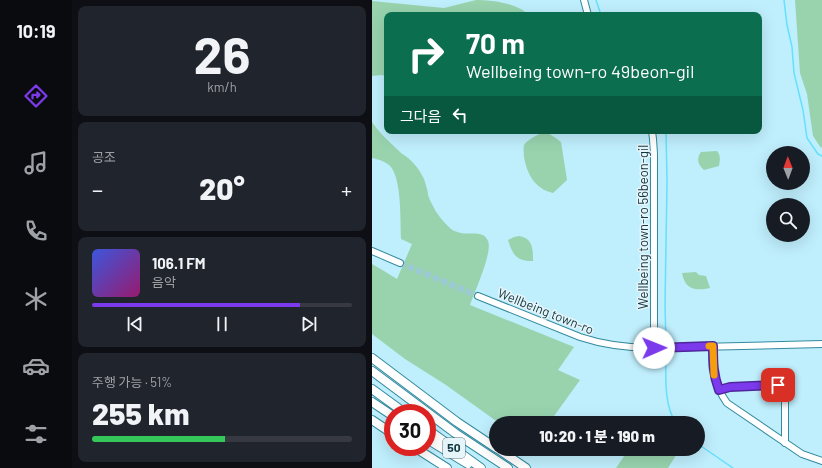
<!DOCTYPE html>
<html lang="ko">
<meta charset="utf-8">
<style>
body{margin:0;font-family:Barlow,"Noto Sans KR",sans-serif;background:#20242c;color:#f1f3f6;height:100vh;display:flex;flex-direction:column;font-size:15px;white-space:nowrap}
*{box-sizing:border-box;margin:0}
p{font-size:13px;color:#9ea1a6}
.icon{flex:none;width:22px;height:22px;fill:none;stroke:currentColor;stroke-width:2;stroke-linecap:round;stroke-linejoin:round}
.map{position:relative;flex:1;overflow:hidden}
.details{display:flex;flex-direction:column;gap:6px;padding:6px;background:#0d0f14;width:300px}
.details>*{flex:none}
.hud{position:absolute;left:12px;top:12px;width:378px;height:122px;border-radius:8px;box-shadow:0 4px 16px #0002;background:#0b6e4f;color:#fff;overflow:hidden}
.needle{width:26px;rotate:359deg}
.controls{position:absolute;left:394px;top:146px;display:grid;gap:8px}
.controls a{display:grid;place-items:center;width:44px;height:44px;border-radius:50%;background:#171b24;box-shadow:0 4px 16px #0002;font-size:20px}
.speed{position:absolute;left:12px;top:404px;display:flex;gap:8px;font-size:20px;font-weight:700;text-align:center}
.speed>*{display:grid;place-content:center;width:52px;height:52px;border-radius:50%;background:#171b24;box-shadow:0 4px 16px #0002;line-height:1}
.speed .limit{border:6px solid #d22;background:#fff;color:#111}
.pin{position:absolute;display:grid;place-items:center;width:34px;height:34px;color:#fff;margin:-17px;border-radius:8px;box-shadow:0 2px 6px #0006}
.me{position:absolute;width:44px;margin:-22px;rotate:89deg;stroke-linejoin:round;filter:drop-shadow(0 0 3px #0008)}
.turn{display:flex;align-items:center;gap:14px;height:84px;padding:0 16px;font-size:18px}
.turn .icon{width:52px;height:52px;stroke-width:2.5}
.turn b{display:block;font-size:28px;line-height:34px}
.then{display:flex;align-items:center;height:38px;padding:0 16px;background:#0003;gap:8px;font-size:15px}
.big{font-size:30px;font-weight:800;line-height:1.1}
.details .widget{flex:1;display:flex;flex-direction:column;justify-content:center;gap:6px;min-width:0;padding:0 14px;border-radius:8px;background:#20242c}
.details .dial{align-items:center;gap:0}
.dial b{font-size:52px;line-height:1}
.song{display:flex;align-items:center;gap:12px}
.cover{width:48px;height:48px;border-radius:6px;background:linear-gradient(135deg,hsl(230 70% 55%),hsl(320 70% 35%))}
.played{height:4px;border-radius:2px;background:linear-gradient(90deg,#7c3aed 80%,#363941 80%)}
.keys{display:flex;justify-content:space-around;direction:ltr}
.heat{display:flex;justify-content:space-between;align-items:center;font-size:22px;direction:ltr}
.charge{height:6px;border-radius:3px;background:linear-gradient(90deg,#34c759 51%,#363941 0)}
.trip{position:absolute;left:117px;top:416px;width:216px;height:40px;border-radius:20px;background:#171b24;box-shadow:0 4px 16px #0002;font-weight:800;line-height:40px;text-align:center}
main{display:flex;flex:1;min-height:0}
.menu{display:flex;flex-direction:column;width:72px;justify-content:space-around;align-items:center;background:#090b0e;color:#9ea1a6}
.menu .icon{width:28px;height:28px}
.menu .selected{color:#7c3aed}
.menu b{font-size:18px;color:#f1f3f6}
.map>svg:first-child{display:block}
.green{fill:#98d3ae}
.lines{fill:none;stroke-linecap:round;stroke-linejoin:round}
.stream{stroke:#65e0fe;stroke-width:1.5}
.minor-tunnel{stroke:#9cc9d6;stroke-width:6;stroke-dasharray:6 3;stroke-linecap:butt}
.minor-casing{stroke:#348a9f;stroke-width:8}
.highway-casing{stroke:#348a9f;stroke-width:10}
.minor{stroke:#fff;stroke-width:6}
.highway{stroke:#fff;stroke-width:8}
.route-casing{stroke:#51269a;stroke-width:10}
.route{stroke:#7c3aed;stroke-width:7}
.slow{stroke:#f59e0b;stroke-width:7}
.labels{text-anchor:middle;stroke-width:3;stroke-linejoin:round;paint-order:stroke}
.shield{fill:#e6f5fa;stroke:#526f77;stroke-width:1}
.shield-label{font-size:12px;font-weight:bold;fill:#12363f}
.street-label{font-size:13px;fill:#12363f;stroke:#e6f5fa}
</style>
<main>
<nav class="menu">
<b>10:19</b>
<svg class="icon selected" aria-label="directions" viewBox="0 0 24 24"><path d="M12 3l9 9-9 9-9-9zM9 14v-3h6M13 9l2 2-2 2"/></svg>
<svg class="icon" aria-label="music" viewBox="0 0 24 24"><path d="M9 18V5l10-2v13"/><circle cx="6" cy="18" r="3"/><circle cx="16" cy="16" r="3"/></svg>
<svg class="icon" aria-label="phone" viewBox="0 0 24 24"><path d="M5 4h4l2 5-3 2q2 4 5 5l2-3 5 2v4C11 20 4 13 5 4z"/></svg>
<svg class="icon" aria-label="climate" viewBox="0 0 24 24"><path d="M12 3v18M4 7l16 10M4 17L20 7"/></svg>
<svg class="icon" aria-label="car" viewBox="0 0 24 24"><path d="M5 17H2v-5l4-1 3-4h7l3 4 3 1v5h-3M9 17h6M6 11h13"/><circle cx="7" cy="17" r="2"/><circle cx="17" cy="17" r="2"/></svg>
<svg class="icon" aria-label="filters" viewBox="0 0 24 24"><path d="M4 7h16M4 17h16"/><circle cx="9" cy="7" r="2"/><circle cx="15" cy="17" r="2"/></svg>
</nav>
<section class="details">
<div class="widget dial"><b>26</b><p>km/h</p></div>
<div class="widget"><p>공조</p>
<div class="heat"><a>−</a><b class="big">20°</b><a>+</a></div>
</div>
<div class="widget">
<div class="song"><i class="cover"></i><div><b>106.1 FM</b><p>음악</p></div></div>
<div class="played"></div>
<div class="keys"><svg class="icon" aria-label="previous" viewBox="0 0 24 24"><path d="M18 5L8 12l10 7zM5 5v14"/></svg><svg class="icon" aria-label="pause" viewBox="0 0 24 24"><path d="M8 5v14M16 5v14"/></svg><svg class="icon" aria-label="next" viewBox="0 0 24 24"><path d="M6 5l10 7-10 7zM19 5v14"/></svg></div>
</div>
<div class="widget"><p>주행 가능 · 51%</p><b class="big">255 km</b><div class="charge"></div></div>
</section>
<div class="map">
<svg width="450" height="468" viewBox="0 0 450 468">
<rect width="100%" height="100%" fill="#bfeefc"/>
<g class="green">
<path d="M104 0C120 0 145 3 157 15H15V77L10 75 0 76V1L72 8Z"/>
<polygon points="423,0 450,0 450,146 449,148 441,136 435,94 428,73"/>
<path d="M0 122C8 134 19 143 29 153 34 156 39 160 43 165 48 171 53 179 54 186 55 189 56 192 56 195 60 206 67 218 76 226 79 230 84 232 89 233 98 235 112 230 116 241 121 252 102 293 98 305L202 347 186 370 208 380 177 423H127L74 385 33 359 0 334V264L12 271 25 279 40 244 29 239C28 220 30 182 19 167 15 162 6 159 0 158Z"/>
<path d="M173 132C177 133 185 139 189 142L195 180 181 193C163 189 155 174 152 157 152 153 151 148 152 145 155 140 168 133 173 132Z"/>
<path d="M345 151C349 156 348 160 347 166L332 170C326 165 324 159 329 152Z"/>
<path d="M147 236C161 238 161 250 161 261 145 261 141 256 136 240L142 237Z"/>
<path d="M324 272 327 275 334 276 338 288C324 291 313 290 310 273Z"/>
<polygon points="257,449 308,449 296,468 244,468"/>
</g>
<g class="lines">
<g class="stream">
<polyline points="224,0 229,15"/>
<polyline points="412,0 415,25 420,47 422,73 431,110 435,138 446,154 450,156"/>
<polyline points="294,345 293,305 295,182 294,131"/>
<path d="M294 349C294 371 291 405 304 423"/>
<polyline points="326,444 361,468"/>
</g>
<polyline class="minor-tunnel" points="28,263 106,296"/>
<g class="minor-casing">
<g id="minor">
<polyline points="212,0 216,15"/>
<polyline points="280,131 281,139 282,154 282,348"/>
<polyline points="0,251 28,263"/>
<path d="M106 296 208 337C232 345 257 348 282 348L450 344"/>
<path d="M341 346C342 370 340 382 355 403L430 454 450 461"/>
<polyline points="347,390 358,387 406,385 409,388 413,393 413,443"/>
</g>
</g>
<g class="highway-casing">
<g id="highway">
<polyline points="0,358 85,422 124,448"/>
<polyline points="0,371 83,433 136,468"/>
<polyline points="0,389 33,413"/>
<polyline points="0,402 21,416"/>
<polyline points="0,420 21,434"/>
<polyline points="55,429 109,468"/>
<polyline points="55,439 96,464"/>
<polyline points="42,447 75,468"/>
<polyline points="126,449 154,468"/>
</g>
</g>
<use href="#minor" class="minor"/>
<use href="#highway" class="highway"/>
</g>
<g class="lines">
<g class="route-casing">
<path id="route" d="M282 348 341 346C341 363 341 374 347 390L358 387 406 385"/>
</g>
<use href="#route" class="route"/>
<polyline class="slow" points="337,346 341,346 342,375"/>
</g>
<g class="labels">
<rect class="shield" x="71" y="438" width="22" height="20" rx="3"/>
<g class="shield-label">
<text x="82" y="452">50</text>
</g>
<g class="street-label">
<text transform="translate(271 227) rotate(-90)" y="5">Wellbeing town-ro 56beon-gil</text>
<text transform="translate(174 311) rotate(22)" y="5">Wellbeing town-ro</text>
</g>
</g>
</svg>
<div class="controls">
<a><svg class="needle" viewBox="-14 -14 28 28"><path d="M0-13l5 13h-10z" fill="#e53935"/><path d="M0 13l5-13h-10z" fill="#9ea1a6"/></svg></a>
<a><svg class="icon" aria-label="search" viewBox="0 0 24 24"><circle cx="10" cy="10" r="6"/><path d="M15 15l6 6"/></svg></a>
</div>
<div class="speed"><div class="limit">30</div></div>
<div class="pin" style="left:406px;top:385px;background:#d93025"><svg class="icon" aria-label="arrive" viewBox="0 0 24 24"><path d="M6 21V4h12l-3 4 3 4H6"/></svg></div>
<svg class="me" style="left:282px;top:348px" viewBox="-20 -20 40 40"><circle r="19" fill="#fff"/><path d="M0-13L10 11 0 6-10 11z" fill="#7c3aed"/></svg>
<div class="trip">10:20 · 1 분 · 190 m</div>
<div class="hud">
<div class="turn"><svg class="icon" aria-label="right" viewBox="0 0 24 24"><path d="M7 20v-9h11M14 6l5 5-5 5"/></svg><div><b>70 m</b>Wellbeing town-ro 49beon-gil</div></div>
<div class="then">그다음<svg class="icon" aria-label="left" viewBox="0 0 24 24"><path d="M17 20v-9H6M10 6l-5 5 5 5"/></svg></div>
</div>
</div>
</main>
